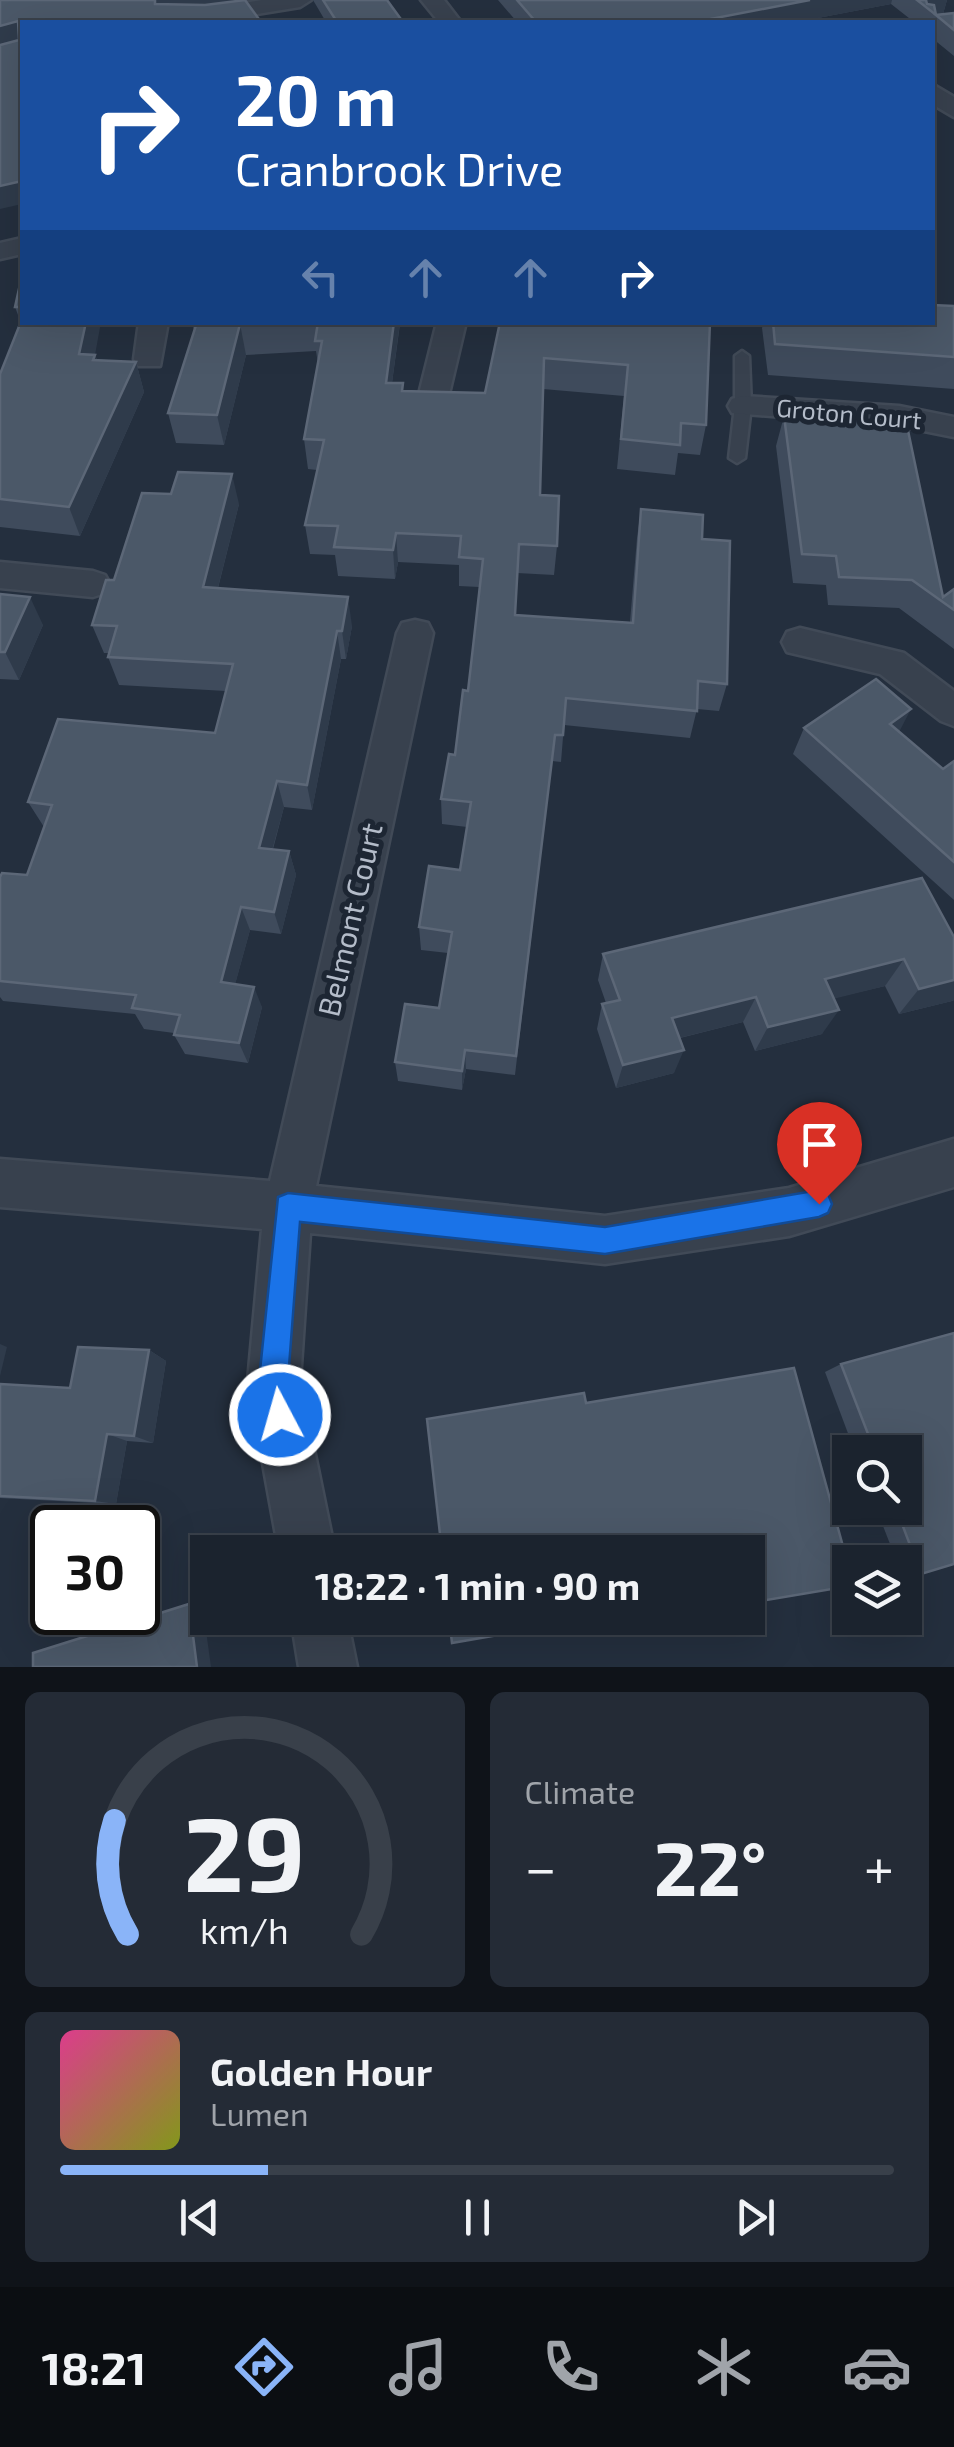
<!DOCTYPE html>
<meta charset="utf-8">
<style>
body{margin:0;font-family:"Exo 2",sans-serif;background:#242b36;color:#f1f3f6;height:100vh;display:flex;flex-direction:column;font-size:38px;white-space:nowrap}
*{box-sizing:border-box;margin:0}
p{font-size:32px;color:#a0a4aa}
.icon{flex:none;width:55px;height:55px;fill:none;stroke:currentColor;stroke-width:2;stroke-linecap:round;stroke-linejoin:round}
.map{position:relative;height:1667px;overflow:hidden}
.drawer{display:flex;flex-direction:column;gap:25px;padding:25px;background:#0f1319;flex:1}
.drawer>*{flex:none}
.top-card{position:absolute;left:20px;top:20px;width:915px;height:305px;border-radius:0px;box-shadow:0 10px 40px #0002,0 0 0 2px #39404a;background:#1a4fa0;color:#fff;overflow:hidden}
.tools{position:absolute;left:832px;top:1435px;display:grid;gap:20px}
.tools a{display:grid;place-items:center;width:90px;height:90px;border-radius:0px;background:#1b232e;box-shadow:0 10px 40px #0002,0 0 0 2px #39404a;font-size:50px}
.speed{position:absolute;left:30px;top:1505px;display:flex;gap:20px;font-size:50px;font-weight:700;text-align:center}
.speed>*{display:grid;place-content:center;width:130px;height:130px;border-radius:50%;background:#1b232e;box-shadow:0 10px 40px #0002,0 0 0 2px #39404a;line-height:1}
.speed .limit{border:5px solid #111;border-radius:15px;background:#fff;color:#111}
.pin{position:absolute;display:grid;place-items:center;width:85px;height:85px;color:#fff;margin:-102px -42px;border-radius:50% 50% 50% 0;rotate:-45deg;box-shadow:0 0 10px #0007}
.pin .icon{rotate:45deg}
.me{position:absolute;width:110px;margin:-55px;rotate:354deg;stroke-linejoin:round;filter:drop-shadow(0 0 8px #0008)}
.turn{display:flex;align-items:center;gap:35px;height:210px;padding:0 50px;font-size:45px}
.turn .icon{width:130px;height:130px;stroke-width:2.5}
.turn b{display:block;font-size:70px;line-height:85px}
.lanes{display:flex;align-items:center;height:95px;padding:0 50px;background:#0003;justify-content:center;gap:50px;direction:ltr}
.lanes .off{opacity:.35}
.big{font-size:75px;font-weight:700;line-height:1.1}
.drawer .card{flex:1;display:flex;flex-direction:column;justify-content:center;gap:15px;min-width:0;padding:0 35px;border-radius:15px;background:#242b36}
.drawer .dial{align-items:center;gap:0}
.dial svg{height:260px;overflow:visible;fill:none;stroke:#39404a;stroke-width:7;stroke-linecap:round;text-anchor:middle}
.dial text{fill:#f1f3f6;stroke:none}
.song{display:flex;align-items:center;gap:30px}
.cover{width:120px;height:120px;border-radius:15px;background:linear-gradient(135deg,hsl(330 70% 55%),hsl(70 70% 35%))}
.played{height:10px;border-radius:5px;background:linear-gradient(90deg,#8ab4f8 25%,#39404a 25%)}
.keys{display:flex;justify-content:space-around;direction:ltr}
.heat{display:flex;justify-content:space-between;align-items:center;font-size:55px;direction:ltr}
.drawer .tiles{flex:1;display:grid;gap:25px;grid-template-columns:1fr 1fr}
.card:last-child{grid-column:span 2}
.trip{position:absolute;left:190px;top:1535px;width:575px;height:100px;border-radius:0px;background:#1b232e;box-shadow:0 10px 40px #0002,0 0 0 2px #39404a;font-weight:700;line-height:100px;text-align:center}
.menu{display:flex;height:160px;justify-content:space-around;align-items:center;background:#0b0e12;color:#a0a4aa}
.menu .icon{width:70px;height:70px}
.menu .selected{color:#8ab4f8}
.menu b{font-size:45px;color:#f1f3f6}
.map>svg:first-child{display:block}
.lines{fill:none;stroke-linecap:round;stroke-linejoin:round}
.service-casing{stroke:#414a57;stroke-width:5}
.minor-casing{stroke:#414a57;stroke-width:5}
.service{fill:#38414e;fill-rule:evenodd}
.minor{fill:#38414e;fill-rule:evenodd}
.wall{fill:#3f4b5c}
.shaded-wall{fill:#2f3b4b}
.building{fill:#4b5868;stroke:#5c6777;stroke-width:2.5}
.route{fill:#1a73e8;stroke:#114b97;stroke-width:2.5}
.labels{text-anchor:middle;stroke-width:10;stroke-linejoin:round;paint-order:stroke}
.far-street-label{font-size:25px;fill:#b4bcc9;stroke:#1d2633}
.street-label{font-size:30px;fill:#b4bcc9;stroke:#1d2633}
</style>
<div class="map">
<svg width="954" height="1667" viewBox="0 0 954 1667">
<rect width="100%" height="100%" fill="#242f3e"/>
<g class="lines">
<g class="service-casing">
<polygon id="service" points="742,351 749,356 751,406 745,458 737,463 729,458 735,406 735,356"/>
</g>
<g class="minor-casing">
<g id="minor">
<polygon points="262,0 311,0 300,7 209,22 162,22 173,15"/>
<polygon points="421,0 444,0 461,22 439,22"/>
<polygon points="932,84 954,97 954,117 932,104"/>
<polygon points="22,238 22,254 0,259 0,243"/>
<polygon points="139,322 168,322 160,366 138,366 134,359"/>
<polygon points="437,322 466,322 449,394 445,401 423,401 419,394"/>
<polygon points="743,396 899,406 954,417 954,437 899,426 732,413 728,406 732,399"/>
<polygon points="0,562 93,571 105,575 110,584 105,593 93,597 0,588"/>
<polygon points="415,620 428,623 433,633 316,1186 605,1216 789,1188 954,1139 954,1187 789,1236 605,1264 310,1233 300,1381 335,1552 279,1552 248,1381 262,1229 0,1207 0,1159 270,1181 397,633 402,623"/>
<polygon points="800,628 904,653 954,691 954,726 941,721 880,674 787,652 782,642 787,632"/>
<polygon points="291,1618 347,1618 357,1667 299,1667"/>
</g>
</g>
<use href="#service" class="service"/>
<use href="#minor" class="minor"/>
</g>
<g class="wall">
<polygon points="313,0 387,0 403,22 326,22"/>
<polygon points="498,0 947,0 943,14 954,13 954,56 932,38 932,27 936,16 932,26 932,22 914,22 891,4 797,22 517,22"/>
<polygon points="22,275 22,322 95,355 97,360 136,362 144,392 80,536 0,527 0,374 21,323 15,307"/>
<polygon points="954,306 954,389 768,375 762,328 764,322 932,322"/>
<polygon points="192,322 407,322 407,324 400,324 392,383 403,391 485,393 500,322 710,322 706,425 700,455 678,453 675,475 617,469 624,396 543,389 540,495 557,546 554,575 517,573 515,615 630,622 637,538 641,509 702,539 727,684 719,711 697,709 690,738 564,725 561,762 552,761 515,1075 466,1069 462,1090 398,1081 395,1062 439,1008 448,953 421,950 419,927 460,870 467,827 442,824 441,799 455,755 468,691 479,587 459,586 459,565 398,562 395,579 338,576 335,555 310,554 305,525 317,470 308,469 304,439 318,364 316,351 246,355 224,445 176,443 168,413 194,331"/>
<polygon points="784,416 943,597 954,589 954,649 899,608 828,605 826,585 793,583 776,446"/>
<polygon points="239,504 218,588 352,626 346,659 341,659 312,810 284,807 273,849 289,851 296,875 281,934 250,930 235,984 262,1007 248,1063 185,1054 174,1035 174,1033 144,1029 135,1014 3,1001 0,997 0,877 27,875 44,827 28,802 215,733 226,691 119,685 108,657 109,653 104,653 92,625 114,580"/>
<polygon points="0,594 43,625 19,680 0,679"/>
<polygon points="804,728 900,732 943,769 954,761 954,900 793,754"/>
<polygon points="954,937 954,1000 952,1001 899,1014 885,986 834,998 822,1034 755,1051 743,1022 680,1038 674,1073 616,1088 597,1029 602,1004 606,1003 598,980 603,954"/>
<polygon points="954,1333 954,1564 921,1574 905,1573 905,1562 897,1562 876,1508 905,1508 905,1452 855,1452 825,1372 841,1364"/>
<polygon points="149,1350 166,1361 153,1443 127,1441 116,1504 0,1498 0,1384 70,1388"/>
</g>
<g class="shaded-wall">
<polygon points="155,0 235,0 159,22"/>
<polygon points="810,0 892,0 891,4 797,22 695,22"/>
<polygon points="926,0 947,0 943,14 936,16 924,5"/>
<polygon points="18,21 22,42 0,48 0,26"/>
<polygon points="22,181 22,204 0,209 0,186"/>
<polygon points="86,322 101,322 95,355 105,385 79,354"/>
<polygon points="394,322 400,322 388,413 386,383"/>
<polygon points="240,324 246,355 224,445 217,415"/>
<polygon points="136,362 144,392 80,536 69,507"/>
<polygon points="232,474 239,504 211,615 203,587"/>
<polygon points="396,533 398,562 395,579 393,550"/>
<polygon points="30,597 43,625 19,680 5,652"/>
<polygon points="348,597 352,626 346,659 342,631"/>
<polygon points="337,631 341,659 312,810 307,785"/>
<polygon points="911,709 897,736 890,724"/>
<polygon points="277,781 284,807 266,872 259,848"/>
<polygon points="289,851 296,875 281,934 274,912"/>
<polygon points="241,907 250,930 230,1003 221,982"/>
<polygon points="904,959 885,986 809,1005 825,979"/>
<polygon points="954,980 954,1000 952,1001 899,1014 919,989"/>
<polygon points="254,987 262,1007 248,1063 239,1043"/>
<polygon points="756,997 743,1022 663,1042 672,1018"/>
<polygon points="839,1010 822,1034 755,1051 768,1027"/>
<polygon points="465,1050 466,1069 462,1090 462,1071"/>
<polygon points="684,1050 674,1073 616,1088 623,1065"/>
<polygon points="0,1344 7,1347 0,1376"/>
<polygon points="149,1350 166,1361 153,1443 134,1436"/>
<polygon points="107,1434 127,1441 116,1504 95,1501"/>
<polygon points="202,1601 211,1667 197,1667 189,1604"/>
</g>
<g class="building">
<polygon points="0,0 155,0 155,4 205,5 245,0 261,22 22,22 22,181 0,186 0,45 19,40 18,21 0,26"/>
<polygon points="323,0 387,0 403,22 337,22"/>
<polygon points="517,0 810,0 695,22 536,22"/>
<polygon points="917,0 926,0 927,4 934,5 936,15"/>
<polygon points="954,13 954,30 936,15"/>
<polygon points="22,275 22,307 15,307"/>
<polygon points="932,305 954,306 954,357 775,344 773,322 932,322"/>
<polygon points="22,319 22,322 86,322 79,354 95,355 93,360 136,362 69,507 0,499 0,374"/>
<polygon points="197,322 273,322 240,324 217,415 168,413"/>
<polygon points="318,322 394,322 386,383 403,383 402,391 485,393 500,322 710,322 706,425 681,423 680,445 621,439 628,365 544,358 540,495 559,496 557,546 519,544 515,615 633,623 641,509 703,515 702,539 730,541 727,684 698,681 697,711 566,698 563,735 555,735 516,1056 465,1050 462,1071 395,1062 405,1004 439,1008 452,932 419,927 429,866 460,870 471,802 441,799 449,754 455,755 463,690 468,691 483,559 459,557 461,536 396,533 393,550 334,547 338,526 305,525 324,440 304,439 322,341 315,341"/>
<polygon points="784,416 906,421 943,597 954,589 954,610 912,580 839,577 836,556 802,554"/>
<polygon points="178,472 232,474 203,587 348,597 342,631 337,631 307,785 277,781 259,848 289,851 274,912 241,907 221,982 254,987 239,1043 174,1035 180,1015 132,1008 136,995 0,981 0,877 2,873 27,875 52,805 28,802 58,719 215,733 233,664 108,657 117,626 92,625 106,580 114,580 142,493 171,494"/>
<polygon points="0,594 30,597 5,652 0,652"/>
<polygon points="876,679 911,709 890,724 943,769 954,761 954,862 804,728"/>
<polygon points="922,878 954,937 954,980 919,989 904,959 825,979 839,1010 768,1027 756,997 672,1018 684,1050 623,1065 602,1004 620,1000 603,954"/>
<polygon points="954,1333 954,1564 921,1574 896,1508 905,1508 905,1452 875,1452 841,1364"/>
<polygon points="78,1347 149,1350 134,1436 107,1434 95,1501 0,1496 0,1384 70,1388"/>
<polygon points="794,1368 850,1572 850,1586 748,1603 748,1552 442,1552 427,1419 584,1393 586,1403"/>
<polygon points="189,1604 197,1667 33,1667 33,1653"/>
<polygon points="449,1618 598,1618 452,1643"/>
</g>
<polygon class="route" points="819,1190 828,1194 832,1204 828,1213 819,1217 605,1254 300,1222 288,1380 295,1415 291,1426 280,1430 270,1426 259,1380 278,1197 288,1193 605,1227"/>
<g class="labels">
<g class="far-street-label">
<text transform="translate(849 414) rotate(5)" y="9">Groton Court</text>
</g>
<g class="street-label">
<text transform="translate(351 920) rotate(-77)" y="10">Belmont Court</text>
</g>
</g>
</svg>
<div class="tools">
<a><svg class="icon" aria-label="search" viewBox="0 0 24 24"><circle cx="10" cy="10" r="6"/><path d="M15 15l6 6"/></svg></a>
<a><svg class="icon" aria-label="layers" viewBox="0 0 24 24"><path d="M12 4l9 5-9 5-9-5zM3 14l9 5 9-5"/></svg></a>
</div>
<div class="speed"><div class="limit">30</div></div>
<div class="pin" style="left:819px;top:1204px;background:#d93025"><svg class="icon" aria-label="arrive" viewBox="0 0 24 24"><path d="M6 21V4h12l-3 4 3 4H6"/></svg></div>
<svg class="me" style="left:280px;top:1415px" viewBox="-20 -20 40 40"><circle r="17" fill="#1a73e8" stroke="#fff" stroke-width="3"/><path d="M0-11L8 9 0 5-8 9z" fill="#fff"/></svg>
<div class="trip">18:22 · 1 min · 90 m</div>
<div class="top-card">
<div class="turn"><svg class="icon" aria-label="right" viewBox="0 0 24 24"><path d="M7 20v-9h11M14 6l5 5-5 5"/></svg><div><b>20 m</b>Cranbrook Drive</div></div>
<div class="lanes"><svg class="icon off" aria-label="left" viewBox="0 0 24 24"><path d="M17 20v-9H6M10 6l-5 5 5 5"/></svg><svg class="icon off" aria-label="ahead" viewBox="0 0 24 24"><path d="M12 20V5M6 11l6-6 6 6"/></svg><svg class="icon off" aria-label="ahead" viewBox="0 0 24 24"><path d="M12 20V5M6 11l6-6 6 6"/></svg><svg class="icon" aria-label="right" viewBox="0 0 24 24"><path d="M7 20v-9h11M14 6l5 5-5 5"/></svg></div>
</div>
</div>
<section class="drawer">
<div class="tiles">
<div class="card dial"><svg viewBox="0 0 100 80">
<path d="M14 69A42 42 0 1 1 86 69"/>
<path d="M14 69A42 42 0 0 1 10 34" stroke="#8ab4f8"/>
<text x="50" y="56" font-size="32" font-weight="700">29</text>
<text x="50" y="72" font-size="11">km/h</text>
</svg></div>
<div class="card"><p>Climate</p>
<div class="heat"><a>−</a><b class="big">22°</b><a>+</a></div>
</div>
<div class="card">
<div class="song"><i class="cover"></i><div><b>Golden Hour</b><p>Lumen</p></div></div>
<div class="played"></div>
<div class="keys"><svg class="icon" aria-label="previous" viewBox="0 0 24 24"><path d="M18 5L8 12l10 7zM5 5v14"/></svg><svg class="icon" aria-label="pause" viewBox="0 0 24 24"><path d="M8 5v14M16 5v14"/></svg><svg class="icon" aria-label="next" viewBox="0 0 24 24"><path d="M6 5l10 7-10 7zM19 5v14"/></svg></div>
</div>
</div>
</section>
<nav class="menu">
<b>18:21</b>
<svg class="icon selected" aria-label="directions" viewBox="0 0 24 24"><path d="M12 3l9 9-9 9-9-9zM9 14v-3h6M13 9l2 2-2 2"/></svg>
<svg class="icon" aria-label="music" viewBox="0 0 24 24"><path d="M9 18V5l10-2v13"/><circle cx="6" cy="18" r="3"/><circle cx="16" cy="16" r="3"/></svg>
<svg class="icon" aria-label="phone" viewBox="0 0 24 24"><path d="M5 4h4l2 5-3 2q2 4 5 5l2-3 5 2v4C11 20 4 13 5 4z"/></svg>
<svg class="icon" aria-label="climate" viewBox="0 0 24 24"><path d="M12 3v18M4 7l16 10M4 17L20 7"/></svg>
<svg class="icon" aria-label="car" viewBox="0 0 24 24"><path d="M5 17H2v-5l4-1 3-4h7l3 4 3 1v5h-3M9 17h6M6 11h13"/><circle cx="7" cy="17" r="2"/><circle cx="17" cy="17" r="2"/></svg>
</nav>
